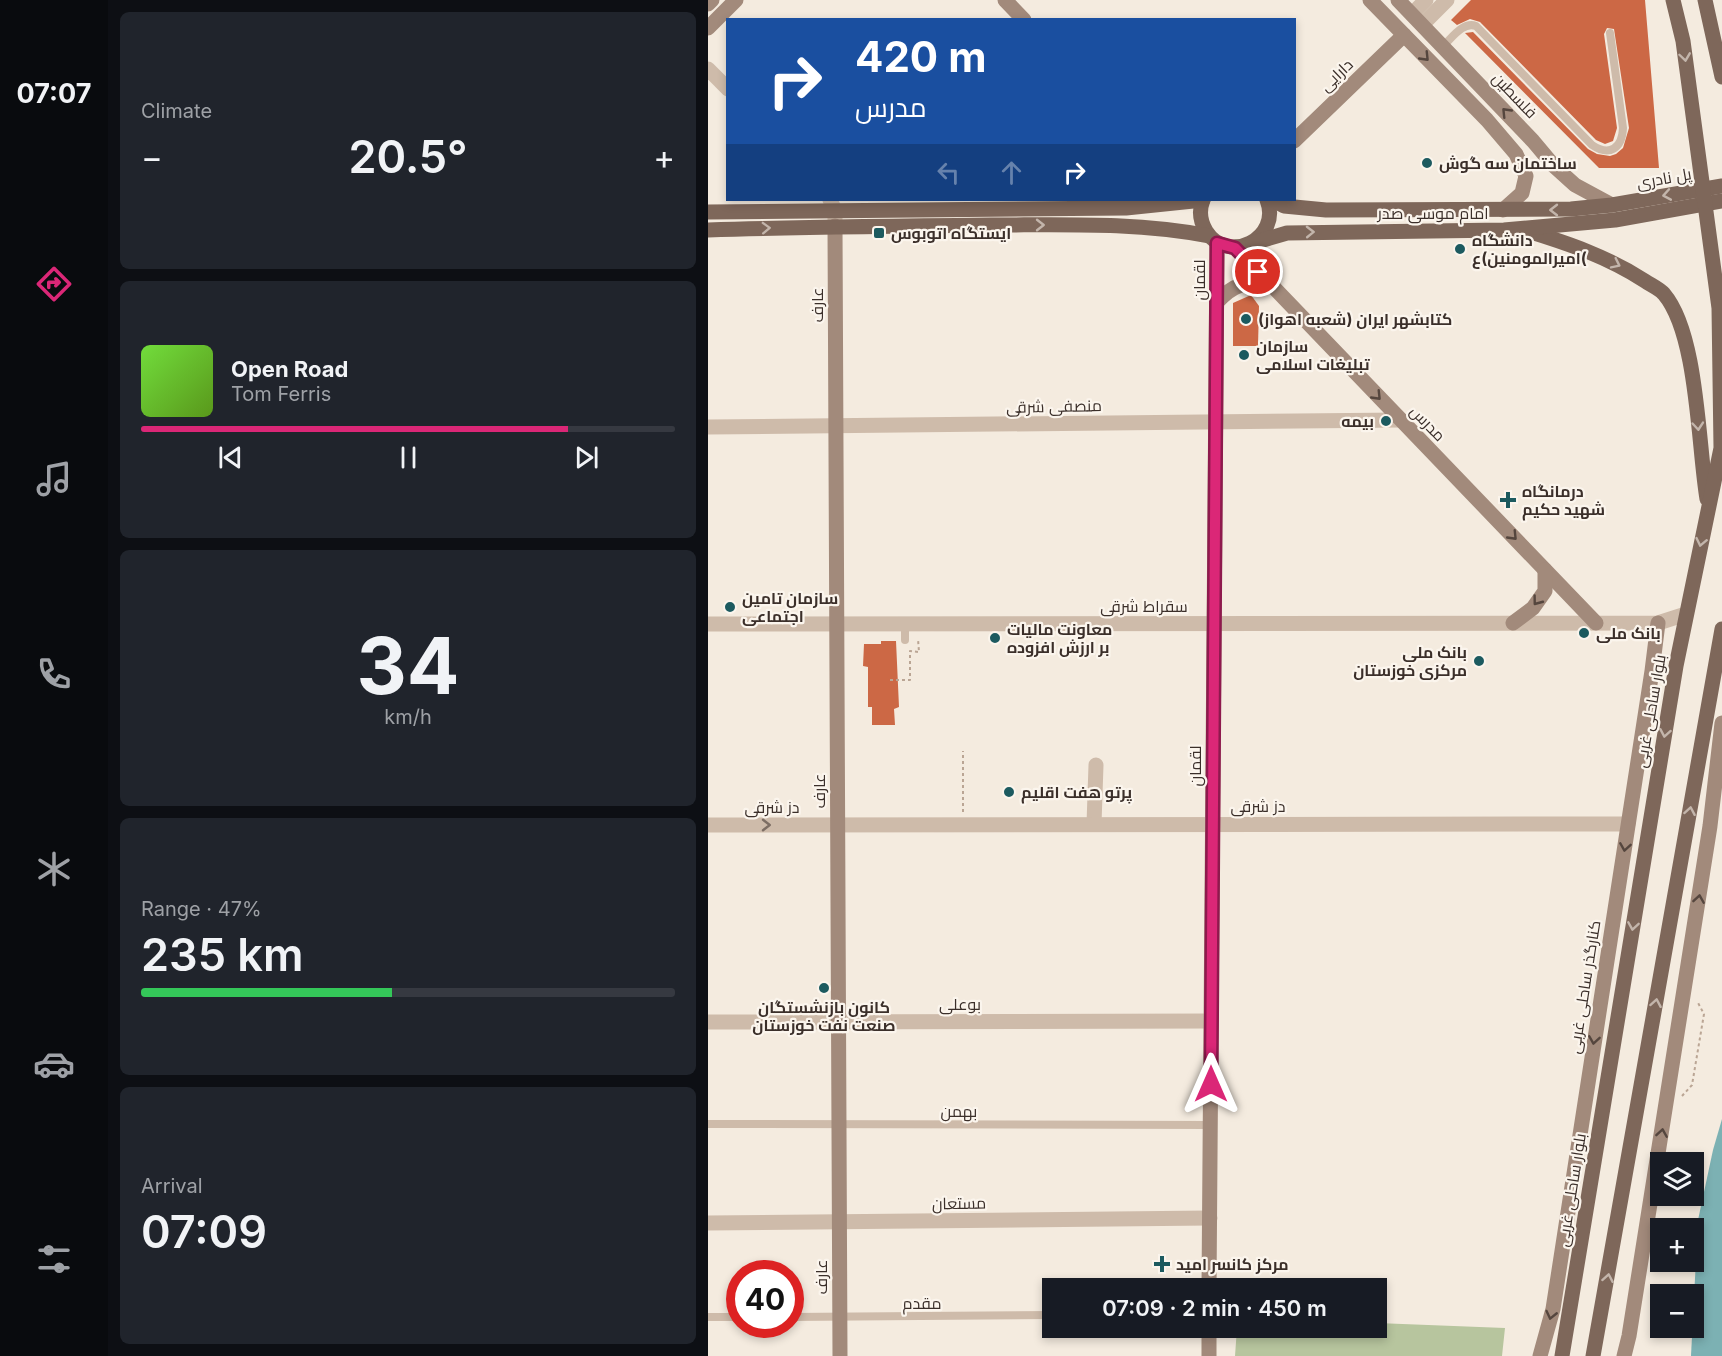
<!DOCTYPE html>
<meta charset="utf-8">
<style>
body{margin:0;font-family:Inter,Cairo,sans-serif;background:#20242c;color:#f1f3f6;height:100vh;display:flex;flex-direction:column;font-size:22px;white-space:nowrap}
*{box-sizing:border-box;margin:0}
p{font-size:20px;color:#9ea1a6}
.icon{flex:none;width:33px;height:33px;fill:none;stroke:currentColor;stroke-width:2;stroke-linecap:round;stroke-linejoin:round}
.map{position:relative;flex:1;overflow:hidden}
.drawer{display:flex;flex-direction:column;gap:12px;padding:12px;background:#0d0f14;width:600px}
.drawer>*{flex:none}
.top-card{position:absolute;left:18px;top:18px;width:570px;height:183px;border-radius:0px;box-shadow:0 3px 9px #0003;background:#1a4fa0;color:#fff;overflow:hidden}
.controls{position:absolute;left:942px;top:1152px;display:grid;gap:12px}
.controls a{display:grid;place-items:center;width:54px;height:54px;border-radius:0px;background:#171b24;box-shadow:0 3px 9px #0003;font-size:30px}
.speed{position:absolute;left:18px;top:1260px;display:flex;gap:12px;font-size:30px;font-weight:700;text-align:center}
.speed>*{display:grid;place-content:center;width:78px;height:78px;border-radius:50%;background:#171b24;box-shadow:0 3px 9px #0003;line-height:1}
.speed .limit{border:9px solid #d22;background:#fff;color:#111}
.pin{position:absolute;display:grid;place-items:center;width:51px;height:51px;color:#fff;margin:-26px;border:3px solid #fff;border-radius:50%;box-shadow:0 2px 6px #0007}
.me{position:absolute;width:66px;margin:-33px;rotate:0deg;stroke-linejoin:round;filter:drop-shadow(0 0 4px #0008)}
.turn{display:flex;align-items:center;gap:21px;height:126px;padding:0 30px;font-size:27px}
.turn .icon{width:78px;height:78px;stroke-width:2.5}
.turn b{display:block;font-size:42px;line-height:51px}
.lanes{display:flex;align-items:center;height:57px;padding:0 30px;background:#0003;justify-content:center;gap:30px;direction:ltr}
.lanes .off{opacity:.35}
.big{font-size:45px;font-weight:600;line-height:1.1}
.drawer .widget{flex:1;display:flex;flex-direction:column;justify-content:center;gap:9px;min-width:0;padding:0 21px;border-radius:9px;background:#20242c}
.drawer .dial{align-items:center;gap:0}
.dial b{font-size:78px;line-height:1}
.song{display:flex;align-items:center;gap:18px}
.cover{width:72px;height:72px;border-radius:9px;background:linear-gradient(135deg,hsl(100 70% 55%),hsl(90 70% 35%))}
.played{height:6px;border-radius:3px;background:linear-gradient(90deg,#db2777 80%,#363941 80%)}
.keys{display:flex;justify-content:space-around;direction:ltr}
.heat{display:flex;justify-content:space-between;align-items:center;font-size:33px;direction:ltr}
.charge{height:9px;border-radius:4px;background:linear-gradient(90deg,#34c759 47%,#363941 0)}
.trip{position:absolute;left:334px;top:1278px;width:345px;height:60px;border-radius:0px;background:#171b24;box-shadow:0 3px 9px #0003;font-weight:600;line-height:60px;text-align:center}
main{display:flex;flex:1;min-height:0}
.tabs{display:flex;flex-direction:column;width:108px;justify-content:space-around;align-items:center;background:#090b0e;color:#9ea1a6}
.tabs .icon{width:42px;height:42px}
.tabs .active{color:#db2777}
.tabs b{font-size:27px;color:#f1f3f6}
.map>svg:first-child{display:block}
.green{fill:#b7c59e}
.water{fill:#7cb1b3}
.building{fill:#cc6845}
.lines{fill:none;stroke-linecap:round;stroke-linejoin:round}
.path{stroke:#baa594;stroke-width:2;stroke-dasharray:3 3;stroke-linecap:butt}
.lane{stroke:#cebbaa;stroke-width:8}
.street{stroke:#cebbaa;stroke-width:15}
.secondary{stroke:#a28a7b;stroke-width:15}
.primary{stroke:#7e675a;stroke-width:15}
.oneway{stroke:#55463e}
.oneway2{stroke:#c3b5ab}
.oneway3{stroke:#7d6e64}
.route-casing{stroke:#8e194d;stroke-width:15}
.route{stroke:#db2777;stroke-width:10}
.poi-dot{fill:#1c5a5f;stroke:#fbf5ed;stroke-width:2}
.labels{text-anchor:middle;stroke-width:4.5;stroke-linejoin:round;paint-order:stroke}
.street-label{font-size:16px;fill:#3b2f2a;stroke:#fbf5ed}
.poi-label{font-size:16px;font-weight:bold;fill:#3b2f2a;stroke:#fbf5ed;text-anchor:start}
</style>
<main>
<nav class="tabs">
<b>07:07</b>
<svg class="icon active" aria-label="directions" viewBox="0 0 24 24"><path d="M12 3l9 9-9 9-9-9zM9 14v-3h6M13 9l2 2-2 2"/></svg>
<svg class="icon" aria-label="music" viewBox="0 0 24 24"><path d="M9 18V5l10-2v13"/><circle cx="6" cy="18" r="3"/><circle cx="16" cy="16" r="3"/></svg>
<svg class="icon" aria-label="phone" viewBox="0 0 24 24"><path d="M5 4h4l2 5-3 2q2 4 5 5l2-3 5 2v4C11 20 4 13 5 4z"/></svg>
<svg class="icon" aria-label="climate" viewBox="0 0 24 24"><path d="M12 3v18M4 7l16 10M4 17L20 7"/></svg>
<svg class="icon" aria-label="car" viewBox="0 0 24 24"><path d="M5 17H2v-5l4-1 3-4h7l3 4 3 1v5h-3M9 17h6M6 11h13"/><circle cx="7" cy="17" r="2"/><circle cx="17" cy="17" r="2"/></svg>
<svg class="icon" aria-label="filters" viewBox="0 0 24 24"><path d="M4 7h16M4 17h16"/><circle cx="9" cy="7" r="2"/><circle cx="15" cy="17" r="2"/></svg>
</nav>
<section class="drawer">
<div class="widget"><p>Climate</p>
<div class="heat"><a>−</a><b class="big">20.5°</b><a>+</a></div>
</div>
<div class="widget">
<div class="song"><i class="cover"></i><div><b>Open Road</b><p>Tom Ferris</p></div></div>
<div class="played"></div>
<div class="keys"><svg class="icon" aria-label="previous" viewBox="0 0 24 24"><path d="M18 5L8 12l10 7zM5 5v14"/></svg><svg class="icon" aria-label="pause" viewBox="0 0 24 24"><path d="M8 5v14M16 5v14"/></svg><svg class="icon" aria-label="next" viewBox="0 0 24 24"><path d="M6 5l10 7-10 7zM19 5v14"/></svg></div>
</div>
<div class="widget dial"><b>34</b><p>km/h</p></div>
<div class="widget"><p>Range · 47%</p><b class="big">235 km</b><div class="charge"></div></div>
<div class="widget"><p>Arrival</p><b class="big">07:09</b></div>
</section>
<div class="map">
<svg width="1014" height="1356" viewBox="0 0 1014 1356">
<rect width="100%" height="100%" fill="#f4ebdf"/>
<polygon class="green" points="669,1323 797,1328 794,1356 527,1356 529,1328 669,1328"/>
<polygon class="water" points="1014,1119 1014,1356 983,1356 990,1220 1005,1150"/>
<g class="building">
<polygon points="763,0 937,0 951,168 891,168 757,33 765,32 880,149 889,154 902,156 908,154 915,148 921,128 906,29 899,28 896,34 909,128 905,141 897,144 888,140 772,22 762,19 749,25 743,20"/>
<polygon points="543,295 551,306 550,346 525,346 525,303"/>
<polygon points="173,641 188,641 191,707 186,709 187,725 164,725 164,707 160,707 160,667 155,666 156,644 173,644"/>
</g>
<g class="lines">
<g class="path">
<polyline points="182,680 202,680 202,651 211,652 210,639"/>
<polyline points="255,812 255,751"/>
<polyline points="974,1096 984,1085 996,1014 989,1001"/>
</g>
<g class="lane">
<path d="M735 46C744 38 755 21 768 26L884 145C902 157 914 148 915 128L902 33"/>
<polyline points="197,624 197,640"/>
<polyline points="0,1124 502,1125"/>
<polyline points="0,1317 32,1317"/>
<polyline points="82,1317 345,1315"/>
</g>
<g class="street">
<polyline points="704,14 718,0"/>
<polyline points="715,24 739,0"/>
<polyline points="0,69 20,89"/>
<polyline points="122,200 127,210 127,223"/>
<polyline points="0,427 693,420"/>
<polyline points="0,624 950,623 978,614"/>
<polyline points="386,824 388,765"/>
<polyline points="0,825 920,824"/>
<polyline points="0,1022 503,1021"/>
<polyline points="0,1223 502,1218"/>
</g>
<g class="secondary">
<polyline points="297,0 316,20"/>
<polyline points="662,0 779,120 808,154 818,176 814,193 795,210"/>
<polyline points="690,0 825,141 846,166 867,185 904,205"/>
<polyline points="0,4 4,0"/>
<polyline points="0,28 28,0"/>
<polyline points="586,141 696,35"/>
<polyline points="127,226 132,1356"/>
<polyline points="527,247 888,623"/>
<path d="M509 302C526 284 537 281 561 285"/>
<polyline points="805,623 825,608 837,591 837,570"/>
<polyline points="501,1288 509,243"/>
<polyline points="501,1356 501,1328"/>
<polyline points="832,1356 845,1309 944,671 950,623"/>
<polyline points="916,1356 921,1336 1002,826 1014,723"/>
</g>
<g class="primary">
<polyline points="997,0 1014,77"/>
<path d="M495 200C491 210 492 221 498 231 520 266 574 238 559 200"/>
<polyline points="565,200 576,206 618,210 863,209 904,205 1014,186"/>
<polyline points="0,212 418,208 495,200"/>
<path d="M0 230C94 227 188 226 283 225 356 225 429 222 501 236"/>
<path d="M820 231C862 244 900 257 937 281 943 285 952 289 956 294 990 334 990 446 999 499"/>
<polyline points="545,243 579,233 796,230 907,220 1014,201"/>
<polyline points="854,1356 968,666 1013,448 1011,308 975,41 965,0"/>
<polyline points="885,1356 1014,629"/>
</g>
</g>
<defs><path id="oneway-chevron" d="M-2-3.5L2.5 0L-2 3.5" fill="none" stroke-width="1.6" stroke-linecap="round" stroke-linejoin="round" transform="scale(1.5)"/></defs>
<g class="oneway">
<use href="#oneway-chevron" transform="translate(717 57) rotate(46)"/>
<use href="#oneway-chevron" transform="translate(798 112) rotate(-134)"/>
<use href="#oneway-chevron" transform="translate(669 396) rotate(46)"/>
<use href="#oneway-chevron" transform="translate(805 536) rotate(46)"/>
<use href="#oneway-chevron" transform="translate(829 601) rotate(127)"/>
<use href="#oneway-chevron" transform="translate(917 847) rotate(99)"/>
<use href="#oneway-chevron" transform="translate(991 899) rotate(-81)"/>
<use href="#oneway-chevron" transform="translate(886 1040) rotate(99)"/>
<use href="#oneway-chevron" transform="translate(954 1133) rotate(-81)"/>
<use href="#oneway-chevron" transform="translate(843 1315) rotate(103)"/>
</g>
<g class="oneway2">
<use href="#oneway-chevron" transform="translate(977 57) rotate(82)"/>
<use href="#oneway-chevron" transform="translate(959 195) rotate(170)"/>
<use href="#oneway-chevron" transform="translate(846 210) rotate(180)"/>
<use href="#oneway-chevron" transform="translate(332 225)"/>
<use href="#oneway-chevron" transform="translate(58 228) rotate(-2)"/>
<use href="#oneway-chevron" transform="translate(602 232) rotate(-1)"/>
<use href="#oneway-chevron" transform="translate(908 264) rotate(26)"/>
<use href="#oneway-chevron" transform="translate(990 426) rotate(85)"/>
<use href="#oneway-chevron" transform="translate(993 542) rotate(102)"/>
<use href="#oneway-chevron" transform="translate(957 733) rotate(100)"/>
<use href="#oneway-chevron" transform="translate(982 811) rotate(-80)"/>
<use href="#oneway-chevron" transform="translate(925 926) rotate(99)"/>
<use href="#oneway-chevron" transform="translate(948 1003) rotate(-80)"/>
<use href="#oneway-chevron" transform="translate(900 1278) rotate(-80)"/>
</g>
<use class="oneway3" href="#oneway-chevron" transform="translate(58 825)"/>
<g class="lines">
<g class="route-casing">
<polyline id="route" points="503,1084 509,243 527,248 550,272"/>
</g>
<use href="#route" class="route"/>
</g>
<g class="poi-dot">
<circle cx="719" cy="163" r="6"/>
<rect x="165" y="227" width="12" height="12" rx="3"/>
<circle cx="752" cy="249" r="6"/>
<circle cx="538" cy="319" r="6"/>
<circle cx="536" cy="355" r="6"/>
<circle cx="678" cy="421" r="6"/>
<path d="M797 491h6v6h6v6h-6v6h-6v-6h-6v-6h6z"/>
<circle cx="22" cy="607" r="6"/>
<circle cx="876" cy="633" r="6"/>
<circle cx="287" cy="638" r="6"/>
<circle cx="771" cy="661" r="6"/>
<circle cx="301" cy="792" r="6"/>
<circle cx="116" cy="988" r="6"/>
<path d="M451 1255h6v6h6v6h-6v6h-6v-6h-6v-6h6z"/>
</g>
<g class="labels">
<g class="street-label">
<text transform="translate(628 75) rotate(-44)" y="6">دارایی</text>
<text transform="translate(807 95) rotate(46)" y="6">فلسطین</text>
<text transform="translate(956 178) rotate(-10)" y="6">پل نادری</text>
<text x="725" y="219">امام موسی صدر</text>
<text transform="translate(491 280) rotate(-90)" y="6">لقمان</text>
<text transform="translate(109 305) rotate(-90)" y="6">عارف</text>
<text transform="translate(346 406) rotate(-1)" y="6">منصفی شرقی</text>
<text transform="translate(720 423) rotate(46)" y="6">مدرس</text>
<text x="436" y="612">سقراط شرقی</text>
<text transform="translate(942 711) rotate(-80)" y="6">بلوار ساحلی غربی</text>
<text transform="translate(487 766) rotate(-90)" y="6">لقمان</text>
<text transform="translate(111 791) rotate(-90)" y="6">عارف</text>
<text x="550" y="812">دز شرقی</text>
<text x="64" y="813">دز شرقی</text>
<text transform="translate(876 987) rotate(-81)" y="6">کنارگذر ساحلی غربی</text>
<text x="252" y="1010">بوعلی</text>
<text x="251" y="1117">بهمن</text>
<text transform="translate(863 1190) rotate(-81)" y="6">بلوار ساحلی غربی</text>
<text transform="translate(251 1203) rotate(-1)" y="6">مستعان</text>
<text transform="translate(113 1277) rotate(-90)" y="6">عارف</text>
<text x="214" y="1309">مقدم</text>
</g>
<g class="poi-label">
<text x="731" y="169">ساختمان سه گوش</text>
<text x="183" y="239">ایستگاه اتوبوس</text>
<text x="764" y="246">دانشگاه<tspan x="764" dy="18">امیرالمومنین)ع(</tspan></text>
<text x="550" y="325">کتابشهر ایران (شعبه اهواز)</text>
<text x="548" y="352">سازمان<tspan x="548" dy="18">تبلیغات اسلامی</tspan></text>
<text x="666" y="427" text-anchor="end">بیمه</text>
<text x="814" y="497">درمانگاه<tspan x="814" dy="18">شهید حکیم</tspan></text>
<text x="34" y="604">سازمان تامین<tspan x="34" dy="18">اجتماعی</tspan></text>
<text x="299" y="635">معاونت مالیات<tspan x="299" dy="18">بر ارزش افزوده</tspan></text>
<text x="888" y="639">بانک ملی</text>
<text x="759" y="658" text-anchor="end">بانک ملی<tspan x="759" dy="18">مرکزی خوزستان</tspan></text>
<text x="313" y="798">پرتو هفت اقلیم</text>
<text x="116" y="1013" text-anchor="middle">کانون بازنشستگان<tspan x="116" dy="18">صنعت نفت خوزستان</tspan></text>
<text x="468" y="1270">مرکز کانسر امید</text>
</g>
</g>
</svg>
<div class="controls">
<a><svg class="icon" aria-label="layers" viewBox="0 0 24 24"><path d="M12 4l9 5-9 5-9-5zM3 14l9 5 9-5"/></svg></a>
<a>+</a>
<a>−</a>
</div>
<div class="speed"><div class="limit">40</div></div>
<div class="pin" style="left:550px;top:272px;background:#d93025"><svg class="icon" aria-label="arrive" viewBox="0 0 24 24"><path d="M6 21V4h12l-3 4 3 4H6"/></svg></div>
<svg class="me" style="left:503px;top:1084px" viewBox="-20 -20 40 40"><path d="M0-17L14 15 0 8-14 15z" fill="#db2777" stroke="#fff" stroke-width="4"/></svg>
<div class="trip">07:09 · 2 min · 450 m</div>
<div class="top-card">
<div class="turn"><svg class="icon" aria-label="right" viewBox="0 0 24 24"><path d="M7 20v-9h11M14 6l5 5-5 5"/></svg><div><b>420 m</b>مدرس</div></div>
<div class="lanes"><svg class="icon off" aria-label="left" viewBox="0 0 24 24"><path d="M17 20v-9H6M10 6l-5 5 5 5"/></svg><svg class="icon off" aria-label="ahead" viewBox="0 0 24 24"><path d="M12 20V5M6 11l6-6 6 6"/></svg><svg class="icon" aria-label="right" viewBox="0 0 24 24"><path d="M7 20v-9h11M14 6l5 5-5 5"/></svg></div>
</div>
</div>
</main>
